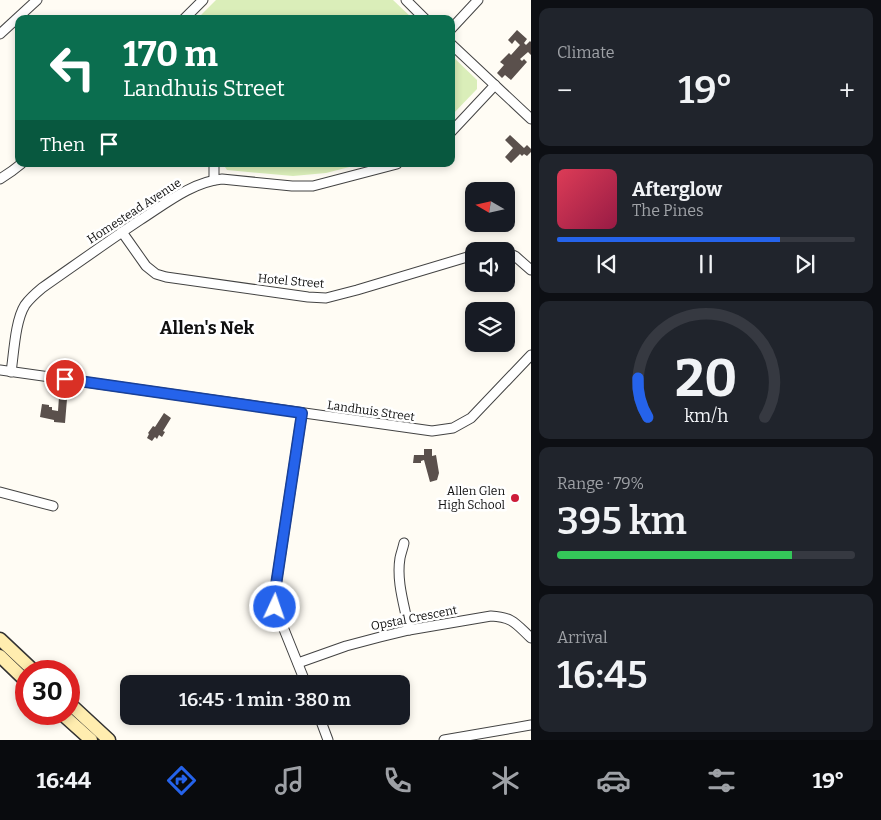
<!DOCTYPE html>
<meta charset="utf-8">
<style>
body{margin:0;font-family:Bitter,serif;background:#20242c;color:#f1f3f6;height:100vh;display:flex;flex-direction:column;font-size:19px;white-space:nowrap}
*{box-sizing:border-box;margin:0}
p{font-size:16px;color:#9ea1a6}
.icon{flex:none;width:28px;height:28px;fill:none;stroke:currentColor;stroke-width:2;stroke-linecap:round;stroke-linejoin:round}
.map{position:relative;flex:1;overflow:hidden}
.side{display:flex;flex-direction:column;gap:8px;padding:8px;background:#0d0f14;width:350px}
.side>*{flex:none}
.hud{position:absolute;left:15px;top:15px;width:440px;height:152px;border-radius:10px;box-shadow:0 2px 8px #0003;background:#0b6e4f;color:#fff;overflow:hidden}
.needle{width:32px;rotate:279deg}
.controls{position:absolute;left:465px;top:182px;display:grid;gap:10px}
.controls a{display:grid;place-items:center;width:50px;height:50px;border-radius:10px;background:#171b24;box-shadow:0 2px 8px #0003;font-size:25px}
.speed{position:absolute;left:15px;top:660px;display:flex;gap:10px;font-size:25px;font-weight:700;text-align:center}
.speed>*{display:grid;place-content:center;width:65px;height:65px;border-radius:50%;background:#171b24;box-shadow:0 2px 8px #0003;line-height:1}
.speed .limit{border:8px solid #d22;background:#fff;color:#111}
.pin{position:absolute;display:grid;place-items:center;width:42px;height:42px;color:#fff;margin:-21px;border:2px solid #fff;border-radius:50%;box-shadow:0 1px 5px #0007}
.me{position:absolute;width:55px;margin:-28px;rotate:3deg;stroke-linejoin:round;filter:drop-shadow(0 0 4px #0008)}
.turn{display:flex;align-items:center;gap:18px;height:105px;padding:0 25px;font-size:22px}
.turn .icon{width:65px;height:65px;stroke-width:2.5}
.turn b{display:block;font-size:35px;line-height:42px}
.then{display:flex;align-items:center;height:48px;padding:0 25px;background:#0003;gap:10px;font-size:19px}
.big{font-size:38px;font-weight:600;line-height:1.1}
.side .tile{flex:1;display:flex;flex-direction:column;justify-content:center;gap:8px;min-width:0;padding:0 18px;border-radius:10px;background:#20242c}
.side .dial{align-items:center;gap:0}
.dial svg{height:130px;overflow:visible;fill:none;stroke:#363941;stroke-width:7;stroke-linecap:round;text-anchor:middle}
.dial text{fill:#f1f3f6;stroke:none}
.song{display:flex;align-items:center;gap:15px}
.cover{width:60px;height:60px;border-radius:8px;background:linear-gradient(135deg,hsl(350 70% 55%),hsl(340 70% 35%))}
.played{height:5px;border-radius:2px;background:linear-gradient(90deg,#2563eb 75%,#363941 75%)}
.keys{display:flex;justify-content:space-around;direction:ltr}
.heat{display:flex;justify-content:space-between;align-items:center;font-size:28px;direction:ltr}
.charge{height:8px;border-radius:4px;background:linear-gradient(90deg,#34c759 79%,#363941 0)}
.trip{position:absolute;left:120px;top:675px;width:290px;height:50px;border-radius:10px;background:#171b24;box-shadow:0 2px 8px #0003;font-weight:600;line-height:50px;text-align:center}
.tabs{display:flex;height:80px;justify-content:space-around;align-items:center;background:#090b0e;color:#9ea1a6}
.tabs .icon{width:35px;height:35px}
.tabs .active{color:#2563eb}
.tabs b{font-size:22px;color:#f1f3f6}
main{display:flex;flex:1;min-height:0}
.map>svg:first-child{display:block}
.green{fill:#daeeb9}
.building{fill:#5a504c}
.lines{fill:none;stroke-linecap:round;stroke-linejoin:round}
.minor-casing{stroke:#434343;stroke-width:11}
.secondary-casing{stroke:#323232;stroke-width:15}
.minor{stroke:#fff;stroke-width:9}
.secondary{stroke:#ffedaf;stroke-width:12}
.route-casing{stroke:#184099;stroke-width:12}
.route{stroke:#2563eb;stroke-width:9}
.poi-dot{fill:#cd1c38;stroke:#fff;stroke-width:2}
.labels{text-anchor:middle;stroke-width:5;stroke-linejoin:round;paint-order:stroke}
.street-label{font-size:12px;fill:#101010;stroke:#fff}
.poi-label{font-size:12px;fill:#101010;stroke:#fff;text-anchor:end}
.district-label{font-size:18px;font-weight:bold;fill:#101010;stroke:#fff}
</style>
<main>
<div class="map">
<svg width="531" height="740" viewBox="0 0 531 740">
<rect width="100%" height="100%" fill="#fffcf4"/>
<g class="green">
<polygon points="216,0 393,0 413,19 197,19"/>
<polygon points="451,55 477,80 477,89 451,116"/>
<polygon points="223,164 361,164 326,173 293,176 227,170"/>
</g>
<g class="building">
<polygon points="517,30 527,39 524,43 526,45 530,41 531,42 531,55 528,52 520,59 522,61 524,59 527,62 511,80 505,75 502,78 497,73 504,65 500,62 509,53 511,55 520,45 515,40 512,44 508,40"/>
<polygon points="510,135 524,148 527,145 531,149 531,152 527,156 524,154 522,156 520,154 511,163 505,157 513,148 505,140"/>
<polygon points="59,397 67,399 65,423 54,422 54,420 40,417 42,404 49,405 49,407 52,407 52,410 58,411"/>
<polygon points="164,413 171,418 163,431 165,432 162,437 159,435 157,439 155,437 152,441 147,438 149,434 148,433 153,426 155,427"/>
<polygon points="424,449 432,449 432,456 436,455 439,473 437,480 430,482 424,460 421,461 421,463 413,463 414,455 424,455"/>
</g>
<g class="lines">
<g class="minor-casing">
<g id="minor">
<polyline points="406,0 425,19"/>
<polyline points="184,19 203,0"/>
<polyline points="451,29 478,0"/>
<polyline points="0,34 37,0"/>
<polyline points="451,44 531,119"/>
<polyline points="451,132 495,85"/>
<polyline points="214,164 214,180"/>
<polyline points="0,179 12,171 21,164"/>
<polyline points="122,232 146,266 156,274 166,277 308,297 326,298 357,290 474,255"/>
<polyline points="490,251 505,251"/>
<polyline points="506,252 515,256 531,270"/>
<polyline points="0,370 432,431 453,428 471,418 531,355"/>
<path d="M11 372C14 353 15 321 25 305 30 298 36 293 42 288 75 265 107 242 140 220 165 204 192 182 222 179L292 186H313L397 164"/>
<polyline points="302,413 276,585 275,607 306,684"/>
<polyline points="0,492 53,506"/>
<path d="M404 543C403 548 401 553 400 558 396 582 405 607 409 630"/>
<path d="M298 663 346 646 380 637 409 630 491 616C513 617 516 624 531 638"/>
<polyline points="319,716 328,740"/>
<polyline points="444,740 531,725"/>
</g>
</g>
<g class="secondary-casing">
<g id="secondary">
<polyline points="0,639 34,671"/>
<polyline points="0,656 26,681"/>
<polyline points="69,703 109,740"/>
<polyline points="62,714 91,740"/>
</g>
</g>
<use href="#minor" class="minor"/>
<use href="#secondary" class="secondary"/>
</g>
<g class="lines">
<g class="route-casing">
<polyline id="route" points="65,379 302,413 276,585 275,607"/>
</g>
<use href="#route" class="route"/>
</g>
<circle class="poi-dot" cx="515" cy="498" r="5"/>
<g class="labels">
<g class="street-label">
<text transform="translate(134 211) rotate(-33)" y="4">Homestead Avenue</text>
<text transform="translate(291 281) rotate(5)" y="4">Hotel Street</text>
<text transform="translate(371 411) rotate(8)" y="4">Landhuis Street</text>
<text transform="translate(414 618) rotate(-11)" y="4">Opstal Crescent</text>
</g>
<g class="poi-label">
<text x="505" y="495">Allen Glen<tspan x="505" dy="14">High School</tspan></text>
</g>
<g class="district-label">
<text x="207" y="334">Allen's Nek</text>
</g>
</g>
</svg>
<div class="controls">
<a><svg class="needle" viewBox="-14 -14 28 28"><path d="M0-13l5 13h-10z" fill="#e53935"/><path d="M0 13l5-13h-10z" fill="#9ea1a6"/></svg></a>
<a><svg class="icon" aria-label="sound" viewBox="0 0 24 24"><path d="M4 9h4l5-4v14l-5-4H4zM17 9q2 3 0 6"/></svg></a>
<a><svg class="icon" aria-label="layers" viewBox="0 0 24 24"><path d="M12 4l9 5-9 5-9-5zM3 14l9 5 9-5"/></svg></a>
</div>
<div class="speed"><div class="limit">30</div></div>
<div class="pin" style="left:65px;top:379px;background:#d93025"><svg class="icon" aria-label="arrive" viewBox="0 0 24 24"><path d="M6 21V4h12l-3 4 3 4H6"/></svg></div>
<svg class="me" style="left:275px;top:607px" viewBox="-20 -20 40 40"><circle r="17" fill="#2563eb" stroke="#fff" stroke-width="3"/><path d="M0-11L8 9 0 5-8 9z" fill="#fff"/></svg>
<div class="trip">16:45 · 1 min · 380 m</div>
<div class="hud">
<div class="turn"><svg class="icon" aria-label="left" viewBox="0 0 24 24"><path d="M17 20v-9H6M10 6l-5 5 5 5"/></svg><div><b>170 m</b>Landhuis Street</div></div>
<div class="then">Then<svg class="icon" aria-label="arrive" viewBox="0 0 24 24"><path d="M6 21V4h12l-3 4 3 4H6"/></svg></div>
</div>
</div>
<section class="side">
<div class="tile"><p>Climate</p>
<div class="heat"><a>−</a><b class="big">19°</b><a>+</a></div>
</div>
<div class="tile">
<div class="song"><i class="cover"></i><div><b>Afterglow</b><p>The Pines</p></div></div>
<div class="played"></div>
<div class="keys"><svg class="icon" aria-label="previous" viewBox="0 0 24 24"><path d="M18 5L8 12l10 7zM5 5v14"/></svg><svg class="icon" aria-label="pause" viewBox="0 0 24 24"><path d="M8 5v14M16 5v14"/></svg><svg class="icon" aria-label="next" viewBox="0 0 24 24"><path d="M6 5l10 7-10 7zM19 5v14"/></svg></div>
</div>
<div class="tile dial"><svg viewBox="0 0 100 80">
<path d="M14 69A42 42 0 1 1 86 69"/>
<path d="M14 69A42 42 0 0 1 8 45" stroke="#2563eb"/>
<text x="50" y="56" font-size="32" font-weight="700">20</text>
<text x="50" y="72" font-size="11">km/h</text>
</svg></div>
<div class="tile"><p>Range · 79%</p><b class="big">395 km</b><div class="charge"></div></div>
<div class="tile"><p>Arrival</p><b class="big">16:45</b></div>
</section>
</main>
<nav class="tabs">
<b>16:44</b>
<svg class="icon active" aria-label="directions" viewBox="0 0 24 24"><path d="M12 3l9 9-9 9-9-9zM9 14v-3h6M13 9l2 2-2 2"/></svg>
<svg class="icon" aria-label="music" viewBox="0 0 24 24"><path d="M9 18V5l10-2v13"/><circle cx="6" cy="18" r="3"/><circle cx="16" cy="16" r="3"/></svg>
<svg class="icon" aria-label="phone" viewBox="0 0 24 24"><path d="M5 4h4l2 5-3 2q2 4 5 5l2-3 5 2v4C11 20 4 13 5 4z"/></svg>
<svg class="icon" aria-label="climate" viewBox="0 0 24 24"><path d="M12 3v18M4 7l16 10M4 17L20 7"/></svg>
<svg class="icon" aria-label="car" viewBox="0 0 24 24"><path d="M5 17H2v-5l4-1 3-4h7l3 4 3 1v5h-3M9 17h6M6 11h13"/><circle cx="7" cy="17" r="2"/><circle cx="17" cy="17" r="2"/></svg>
<svg class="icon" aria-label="filters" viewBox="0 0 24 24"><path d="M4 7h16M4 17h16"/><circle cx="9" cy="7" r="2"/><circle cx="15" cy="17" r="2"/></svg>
<b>19°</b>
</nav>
